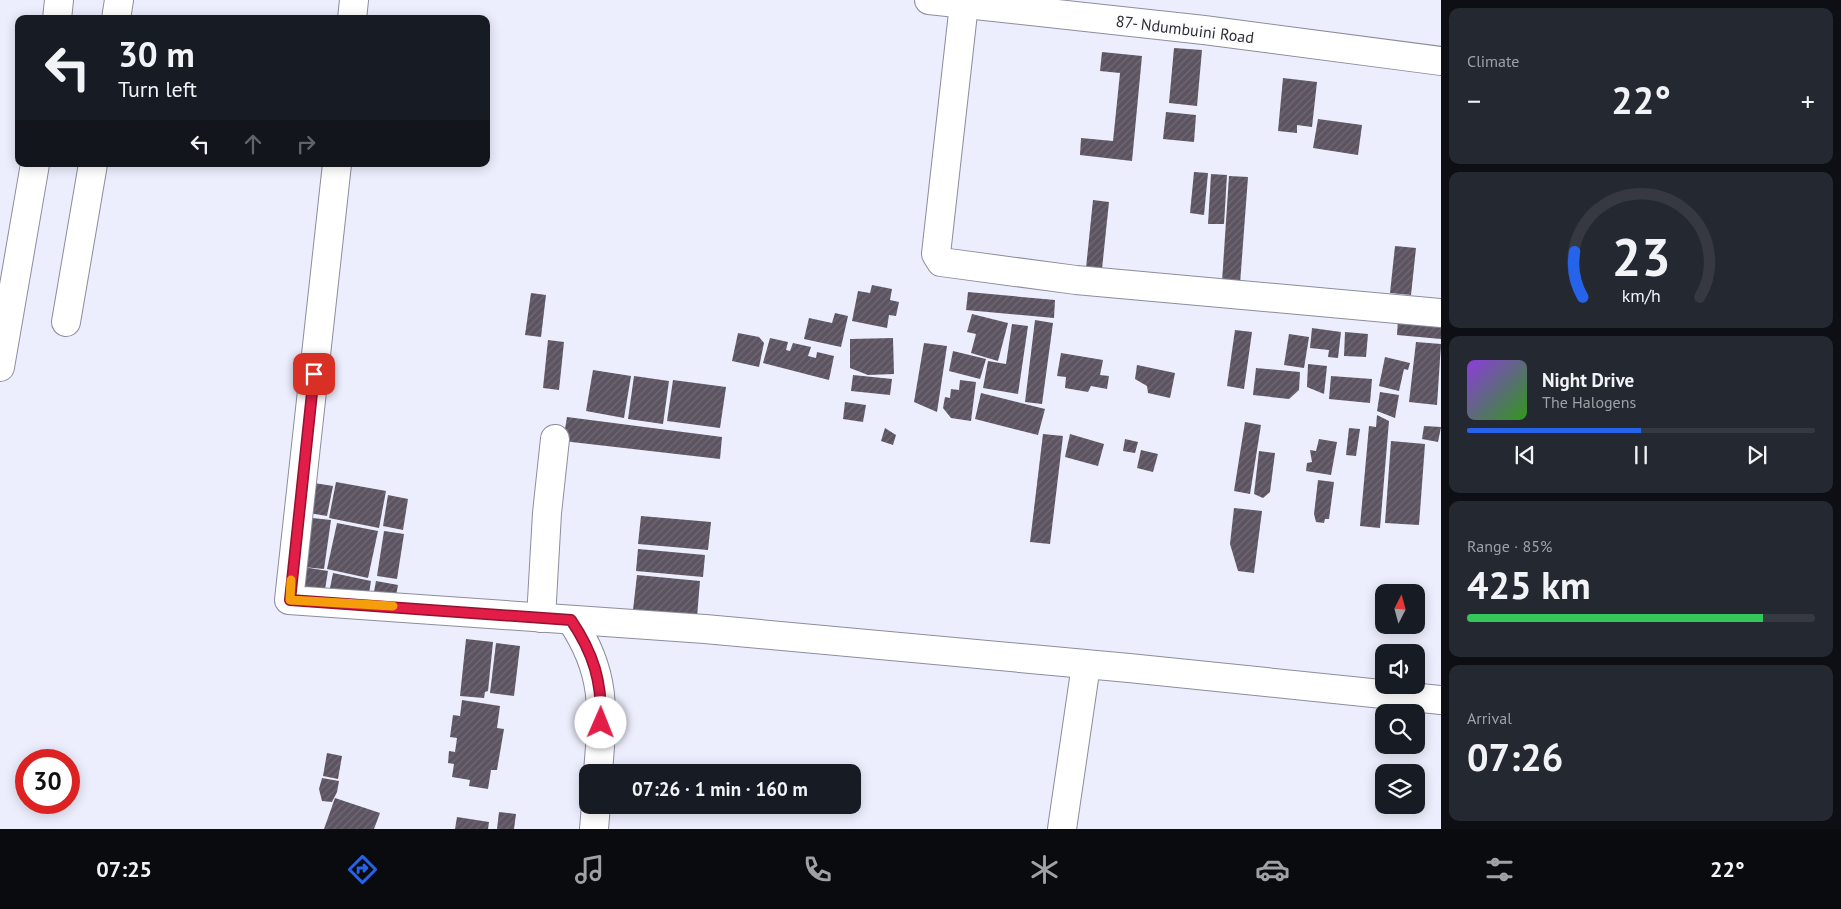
<!DOCTYPE html>
<meta charset="utf-8">
<style>
body{margin:0;font-family:"PT Sans",sans-serif;background:#242831;color:#f1f3f6;height:100vh;display:flex;flex-direction:column;font-size:19px;white-space:nowrap}
*{box-sizing:border-box;margin:0}
p{font-size:16px;color:#9ea1a6}
.icon{flex:none;width:28px;height:28px;fill:none;stroke:currentColor;stroke-width:2;stroke-linecap:round;stroke-linejoin:round}
.map{position:relative;flex:1;overflow:hidden}
.sheet{display:flex;flex-direction:column;gap:8px;padding:8px;background:#0d0f14;width:400px}
.sheet>*{flex:none}
.guide{position:absolute;left:15px;top:15px;width:475px;height:152px;border-radius:10px;box-shadow:0 2px 12px #0003;background:#171b24;color:#f1f3f6;overflow:hidden}
.needle{width:32px;rotate:6deg}
.buttons{position:absolute;left:1375px;top:584px;display:grid;gap:10px}
.buttons a{display:grid;place-items:center;width:50px;height:50px;border-radius:10px;background:#171b24;box-shadow:0 2px 12px #0003;font-size:25px}
.speed{position:absolute;left:15px;top:749px;display:flex;gap:10px;font-size:25px;font-weight:700;text-align:center}
.speed>*{display:grid;place-content:center;width:65px;height:65px;border-radius:50%;background:#171b24;box-shadow:0 2px 12px #0003;line-height:1}
.speed .limit{border:8px solid #d22;background:#fff;color:#111}
.pin{position:absolute;display:grid;place-items:center;width:42px;height:42px;color:#fff;margin:-21px;border-radius:10px;box-shadow:0 2px 8px #0006}
.me{position:absolute;width:55px;margin:-28px;rotate:1deg;stroke-linejoin:round;filter:drop-shadow(0 0 4px #0008)}
.turn{display:flex;align-items:center;gap:18px;height:105px;padding:0 20px;font-size:22px}
.turn .icon{width:65px;height:65px;stroke-width:2.5}
.turn b{display:block;font-size:35px;line-height:42px}
.lanes{display:flex;align-items:center;height:48px;padding:0 20px;background:#0003;justify-content:center;gap:25px;direction:ltr}
.lanes .off{opacity:.35}
.big{font-size:38px;font-weight:700;line-height:1.1}
.sheet .tile{flex:1;display:flex;flex-direction:column;justify-content:center;gap:8px;min-width:0;padding:0 18px;border-radius:10px;background:#242831}
.sheet .dial{align-items:center;gap:0}
.dial svg{height:130px;overflow:visible;fill:none;stroke:#363941;stroke-width:7;stroke-linecap:round;text-anchor:middle}
.dial text{fill:#f1f3f6;stroke:none}
.song{display:flex;align-items:center;gap:15px}
.cover{width:60px;height:60px;border-radius:8px;background:linear-gradient(135deg,hsl(270 70% 55%),hsl(110 70% 35%))}
.played{height:5px;border-radius:2px;background:linear-gradient(90deg,#2563eb 50%,#363941 50%)}
.keys{display:flex;justify-content:space-around;direction:ltr}
.heat{display:flex;justify-content:space-between;align-items:center;font-size:28px;direction:ltr}
.charge{height:8px;border-radius:4px;background:linear-gradient(90deg,#34c759 85%,#363941 0)}
.trip{position:absolute;left:579px;top:764px;width:282px;height:50px;border-radius:10px;background:#171b24;box-shadow:0 2px 12px #0003;font-weight:700;line-height:50px;text-align:center}
.menu{display:flex;height:80px;justify-content:space-around;align-items:center;background:#090b0e;color:#9ea1a6}
.menu .icon{width:35px;height:35px}
.menu .active{color:#2563eb}
.menu b{font-size:22px;color:#f1f3f6}
main{display:flex;flex:1;min-height:0}
.map>svg:first-child{display:block}
.building{fill:url(#building-hatch)}
.lines{fill:none;stroke-linecap:round;stroke-linejoin:round}
.street-casing{stroke:#8b8d9d;stroke-width:30}
.street{stroke:#fff;stroke-width:28}
.route-casing{stroke:#92132f;stroke-width:12}
.route{stroke:#e11d48;stroke-width:9}
.slow{stroke:#f59e0b;stroke-width:9}
.labels{text-anchor:middle;stroke-width:5;stroke-linejoin:round;paint-order:stroke}
.street-label{font-size:16px;fill:#2e2f36;stroke:#fcfcfc}
</style>
<main>
<div class="map">
<svg width="1441" height="829" viewBox="0 0 1441 829">
<defs>
<pattern id="building-hatch" width="6" height="6" patternUnits="userSpaceOnUse" patternTransform="scale(1.25)"><rect width="6" height="6" fill="#5d5462"/><path d="M-1 1l2-2M0 6l6-6M5 7l2-2" fill="none" stroke="#716a75"/></pattern>
</defs>
<rect width="100%" height="100%" fill="#eceefd"/>
<g class="building">
<polygon points="1174,48 1202,50 1197,106 1169,103"/>
<polygon points="1102,52 1142,56 1132,161 1080,155 1081,138 1113,141 1120,73 1100,71"/>
<polygon points="1283,78 1317,82 1312,127 1297,125 1297,133 1278,131"/>
<polygon points="1166,112 1196,115 1194,142 1163,139"/>
<polygon points="1318,119 1362,125 1358,155 1313,148"/>
<polygon points="1194,172 1208,173 1204,215 1190,213"/>
<polygon points="1211,174 1227,175 1224,224 1208,224"/>
<polygon points="1229,176 1248,177 1240,284 1222,282"/>
<polygon points="1093,200 1109,202 1102,269 1086,268"/>
<polygon points="1395,246 1416,248 1411,295 1390,293"/>
<polygon points="872,285 892,289 890,300 899,302 896,316 889,315 887,328 852,321 858,291 870,293"/>
<polygon points="968,292 1055,300 1054,318 966,310"/>
<polygon points="531,293 546,295 541,337 525,335"/>
<polygon points="835,313 848,316 841,347 804,339 809,318 832,323"/>
<polygon points="972,314 1008,323 998,361 971,353 976,334 967,332"/>
<polygon points="1398,319 1441,323 1441,339 1397,335"/>
<polygon points="1035,320 1053,323 1042,404 1025,402"/>
<polygon points="1012,324 1028,326 1018,394 983,388 988,361 1006,364"/>
<polygon points="1312,328 1341,332 1338,358 1328,357 1329,350 1310,348"/>
<polygon points="1235,330 1252,332 1244,389 1227,386"/>
<polygon points="1345,332 1368,334 1366,357 1344,356"/>
<polygon points="738,333 759,337 764,343 759,367 732,361"/>
<polygon points="1289,334 1309,337 1304,368 1284,365"/>
<polygon points="770,338 788,342 786,350 790,351 793,343 811,347 808,356 816,358 817,352 834,356 829,380 763,363"/>
<polygon points="893,338 894,374 868,375 850,368 850,339"/>
<polygon points="548,340 564,342 559,390 543,388"/>
<polygon points="1416,342 1441,344 1437,405 1409,402"/>
<polygon points="924,343 947,346 937,412 914,402"/>
<polygon points="953,351 986,359 980,379 949,371"/>
<polygon points="1061,353 1103,360 1100,375 1109,376 1107,389 1091,386 1088,392 1065,388 1066,377 1057,376"/>
<polygon points="1385,357 1410,363 1408,370 1404,369 1399,391 1379,386"/>
<polygon points="1308,364 1327,366 1324,394 1307,387"/>
<polygon points="1137,365 1175,373 1170,398 1148,393 1147,386 1135,379"/>
<polygon points="1256,368 1300,372 1299,390 1289,399 1253,395"/>
<polygon points="593,370 631,376 624,418 586,411"/>
<polygon points="853,375 892,379 890,395 851,391"/>
<polygon points="634,376 669,381 663,424 628,419"/>
<polygon points="1331,376 1372,379 1370,403 1329,399"/>
<polygon points="673,380 726,387 720,428 667,421"/>
<polygon points="960,380 976,382 971,421 951,418 943,408 945,397 950,398 951,389 959,390"/>
<polygon points="1380,392 1399,395 1395,418 1377,411"/>
<polygon points="981,393 1045,409 1038,435 975,419"/>
<polygon points="845,402 866,405 863,422 843,419"/>
<polygon points="1377,415 1389,421 1380,528 1360,526 1369,426 1376,427"/>
<polygon points="567,417 722,437 720,459 563,441"/>
<polygon points="1245,422 1261,425 1250,494 1234,491"/>
<polygon points="1424,426 1441,427 1438,442 1422,439"/>
<polygon points="885,428 896,435 893,445 881,441"/>
<polygon points="1349,428 1360,429 1356,456 1346,455"/>
<polygon points="1043,434 1063,436 1050,544 1030,542"/>
<polygon points="1070,434 1104,444 1098,466 1065,457"/>
<polygon points="1125,439 1138,442 1135,453 1123,451"/>
<polygon points="1319,439 1337,442 1331,475 1306,471 1307,463 1312,462 1310,450 1316,451"/>
<polygon points="1391,441 1425,444 1419,525 1385,523"/>
<polygon points="1141,450 1158,454 1153,472 1137,468"/>
<polygon points="1259,451 1275,453 1270,492 1263,498 1254,494"/>
<polygon points="1318,480 1334,482 1329,519 1325,519 1324,523 1316,522 1314,514"/>
<polygon points="308,482 333,486 327,516 303,512"/>
<polygon points="336,482 386,491 379,528 329,518"/>
<polygon points="388,495 408,499 403,530 383,526"/>
<polygon points="1234,508 1262,511 1254,573 1238,571 1230,544"/>
<polygon points="641,516 711,522 708,550 638,544"/>
<polygon points="303,517 331,520 324,569 303,567 328,571 323,602 301,598"/>
<polygon points="337,523 378,531 368,578 327,569"/>
<polygon points="384,531 404,534 397,579 377,576"/>
<polygon points="638,549 705,555 703,577 636,571"/>
<polygon points="333,573 371,581 367,606 328,598"/>
<polygon points="637,575 700,581 697,617 633,610"/>
<polygon points="376,581 398,585 394,606 372,602"/>
<polygon points="466,639 493,642 488,691 485,692 484,698 460,696"/>
<polygon points="496,643 520,646 514,696 490,693"/>
<polygon points="462,700 500,706 497,728 504,729 497,770 491,770 488,789 469,786 470,780 452,777 454,764 448,763 449,751 455,752 457,738 450,737 453,715 460,716"/>
<polygon points="327,753 342,756 338,779 323,776"/>
<polygon points="322,778 339,781 337,792 332,802 322,801 319,789"/>
<polygon points="335,798 380,813 374,829 324,829"/>
<polygon points="499,812 516,814 514,829 497,829"/>
<polygon points="457,817 489,822 488,829 455,829"/>
</g>
<g class="lines">
<g class="street-casing">
<g id="street">
<polyline points="929,0 1204,30 1441,61"/>
<polyline points="964,4 936,254 941,262 1076,280 1441,313"/>
<polyline points="57,19 59,0"/>
<polyline points="116,19 119,0"/>
<polyline points="352,19 354,0"/>
<polyline points="337,164 289,600 705,629 1129,668 1441,700"/>
<polyline points="66,322 93,164"/>
<polyline points="0,367 35,164"/>
<polyline points="541,618 547,513 555,439"/>
<path d="M571 620C607 673 603 712 598 772"/>
<polyline points="594,829 596,805"/>
<polyline points="1062,829 1086,665"/>
</g>
</g>
<use href="#street" class="street"/>
</g>
<g class="lines">
<g class="route-casing">
<path id="route" d="M314 374 290 600 571 620C594 654 602 682 601 723"/>
</g>
<use href="#route" class="route"/>
<polyline class="slow" points="291,580 290,600 393,606"/>
</g>
<g class="labels">
<g class="street-label">
<text transform="translate(1185 29) rotate(7)" y="6">87- Ndumbuini Road</text>
</g>
</g>
</svg>
<div class="buttons">
<a><svg class="needle" viewBox="-14 -14 28 28"><path d="M0-13l5 13h-10z" fill="#e53935"/><path d="M0 13l5-13h-10z" fill="#9ea1a6"/></svg></a>
<a><svg class="icon" aria-label="sound" viewBox="0 0 24 24"><path d="M4 9h4l5-4v14l-5-4H4zM17 9q2 3 0 6"/></svg></a>
<a><svg class="icon" aria-label="search" viewBox="0 0 24 24"><circle cx="10" cy="10" r="6"/><path d="M15 15l6 6"/></svg></a>
<a><svg class="icon" aria-label="layers" viewBox="0 0 24 24"><path d="M12 4l9 5-9 5-9-5zM3 14l9 5 9-5"/></svg></a>
</div>
<div class="speed"><div class="limit">30</div></div>
<div class="pin" style="left:314px;top:374px;background:#d93025"><svg class="icon" aria-label="arrive" viewBox="0 0 24 24"><path d="M6 21V4h12l-3 4 3 4H6"/></svg></div>
<svg class="me" style="left:601px;top:723px" viewBox="-20 -20 40 40"><circle r="19" fill="#fff"/><path d="M0-13L10 11 0 6-10 11z" fill="#e11d48"/></svg>
<div class="trip">07:26 · 1 min · 160 m</div>
<div class="guide">
<div class="turn"><svg class="icon" aria-label="left" viewBox="0 0 24 24"><path d="M17 20v-9H6M10 6l-5 5 5 5"/></svg><div><b>30 m</b>Turn left</div></div>
<div class="lanes"><svg class="icon" aria-label="left" viewBox="0 0 24 24"><path d="M17 20v-9H6M10 6l-5 5 5 5"/></svg><svg class="icon off" aria-label="ahead" viewBox="0 0 24 24"><path d="M12 20V5M6 11l6-6 6 6"/></svg><svg class="icon off" aria-label="right" viewBox="0 0 24 24"><path d="M7 20v-9h11M14 6l5 5-5 5"/></svg></div>
</div>
</div>
<section class="sheet">
<div class="tile"><p>Climate</p>
<div class="heat"><a>−</a><b class="big">22°</b><a>+</a></div>
</div>
<div class="tile dial"><svg viewBox="0 0 100 80">
<path d="M14 69A42 42 0 1 1 86 69"/>
<path d="M14 69A42 42 0 0 1 9 41" stroke="#2563eb"/>
<text x="50" y="56" font-size="32" font-weight="700">23</text>
<text x="50" y="72" font-size="11">km/h</text>
</svg></div>
<div class="tile">
<div class="song"><i class="cover"></i><div><b>Night Drive</b><p>The Halogens</p></div></div>
<div class="played"></div>
<div class="keys"><svg class="icon" aria-label="previous" viewBox="0 0 24 24"><path d="M18 5L8 12l10 7zM5 5v14"/></svg><svg class="icon" aria-label="pause" viewBox="0 0 24 24"><path d="M8 5v14M16 5v14"/></svg><svg class="icon" aria-label="next" viewBox="0 0 24 24"><path d="M6 5l10 7-10 7zM19 5v14"/></svg></div>
</div>
<div class="tile"><p>Range · 85%</p><b class="big">425 km</b><div class="charge"></div></div>
<div class="tile"><p>Arrival</p><b class="big">07:26</b></div>
</section>
</main>
<nav class="menu">
<b>07:25</b>
<svg class="icon active" aria-label="directions" viewBox="0 0 24 24"><path d="M12 3l9 9-9 9-9-9zM9 14v-3h6M13 9l2 2-2 2"/></svg>
<svg class="icon" aria-label="music" viewBox="0 0 24 24"><path d="M9 18V5l10-2v13"/><circle cx="6" cy="18" r="3"/><circle cx="16" cy="16" r="3"/></svg>
<svg class="icon" aria-label="phone" viewBox="0 0 24 24"><path d="M5 4h4l2 5-3 2q2 4 5 5l2-3 5 2v4C11 20 4 13 5 4z"/></svg>
<svg class="icon" aria-label="climate" viewBox="0 0 24 24"><path d="M12 3v18M4 7l16 10M4 17L20 7"/></svg>
<svg class="icon" aria-label="car" viewBox="0 0 24 24"><path d="M5 17H2v-5l4-1 3-4h7l3 4 3 1v5h-3M9 17h6M6 11h13"/><circle cx="7" cy="17" r="2"/><circle cx="17" cy="17" r="2"/></svg>
<svg class="icon" aria-label="filters" viewBox="0 0 24 24"><path d="M4 7h16M4 17h16"/><circle cx="9" cy="7" r="2"/><circle cx="15" cy="17" r="2"/></svg>
<b>22°</b>
</nav>
